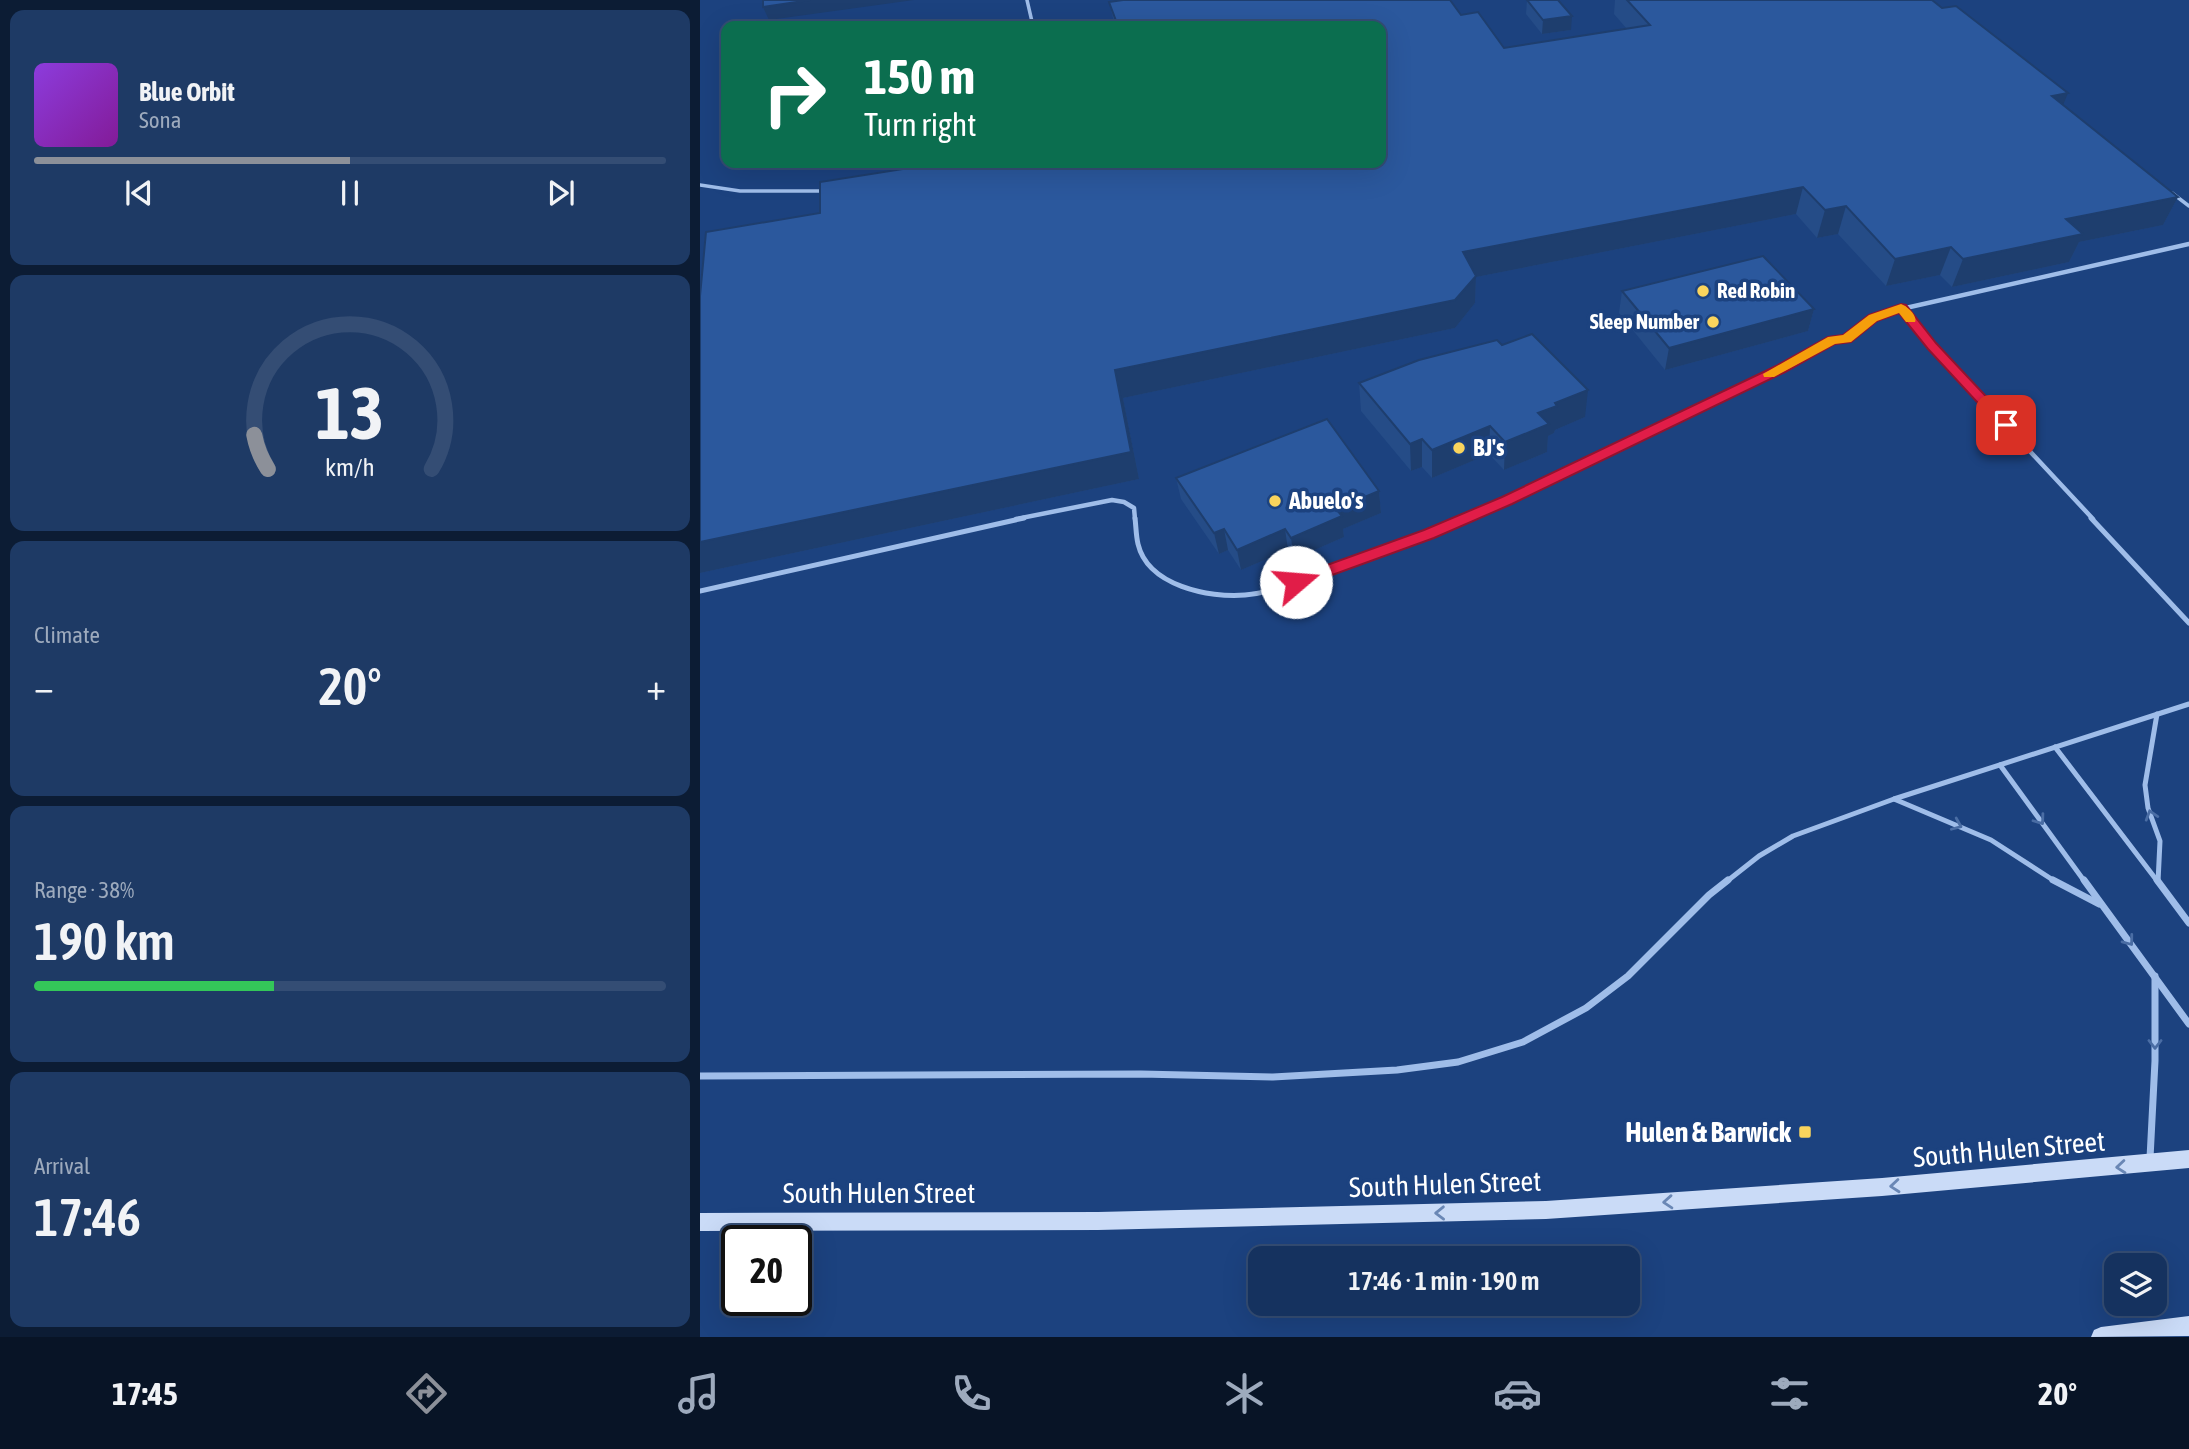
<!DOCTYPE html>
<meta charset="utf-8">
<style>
body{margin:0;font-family:"Asap Condensed",sans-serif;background:#1e3a65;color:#f1f3f6;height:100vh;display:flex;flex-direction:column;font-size:26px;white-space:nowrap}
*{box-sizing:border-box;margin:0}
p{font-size:23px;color:#9daabd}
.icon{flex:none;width:38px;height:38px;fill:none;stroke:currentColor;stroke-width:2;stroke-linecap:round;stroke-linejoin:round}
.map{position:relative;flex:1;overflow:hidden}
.drawer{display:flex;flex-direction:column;gap:10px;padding:10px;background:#0c1c34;width:700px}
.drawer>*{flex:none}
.hud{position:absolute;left:21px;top:21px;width:665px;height:147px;border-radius:14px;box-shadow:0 7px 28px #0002,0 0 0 2px #344d74;background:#0b6e4f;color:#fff;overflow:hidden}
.buttons{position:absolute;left:1404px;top:1253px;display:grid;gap:14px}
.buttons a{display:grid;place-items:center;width:63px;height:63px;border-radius:14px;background:#15325f;box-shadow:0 7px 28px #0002,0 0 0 2px #344d74;font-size:35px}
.speed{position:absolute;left:21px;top:1225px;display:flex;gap:14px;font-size:35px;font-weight:700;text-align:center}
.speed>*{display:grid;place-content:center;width:91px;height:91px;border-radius:50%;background:#15325f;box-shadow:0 7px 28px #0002,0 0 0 2px #344d74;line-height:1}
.speed .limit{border:4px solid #111;border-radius:10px;background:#fff;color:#111}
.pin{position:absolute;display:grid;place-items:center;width:60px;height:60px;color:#fff;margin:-30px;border-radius:14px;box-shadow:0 4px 10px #0006}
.me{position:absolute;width:77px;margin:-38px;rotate:72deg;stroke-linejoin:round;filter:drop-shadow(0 0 5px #0008)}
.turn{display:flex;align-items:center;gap:24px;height:147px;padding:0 28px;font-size:32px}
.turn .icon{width:91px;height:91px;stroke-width:2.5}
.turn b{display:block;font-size:49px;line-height:60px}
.big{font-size:52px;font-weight:600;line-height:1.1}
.drawer .card{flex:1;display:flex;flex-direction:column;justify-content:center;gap:10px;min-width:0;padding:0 24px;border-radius:14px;background:#1e3a65}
.drawer .dial{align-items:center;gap:0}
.dial svg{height:182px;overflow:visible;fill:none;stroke:#344d74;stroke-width:7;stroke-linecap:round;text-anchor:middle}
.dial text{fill:#f1f3f6;stroke:none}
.song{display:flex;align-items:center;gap:21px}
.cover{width:84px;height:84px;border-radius:10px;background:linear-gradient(135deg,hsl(270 70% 55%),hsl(290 70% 35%))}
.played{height:7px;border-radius:4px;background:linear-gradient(90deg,#8c9099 50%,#344d74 50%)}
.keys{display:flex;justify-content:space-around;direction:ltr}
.heat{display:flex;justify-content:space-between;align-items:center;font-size:38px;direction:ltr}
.charge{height:10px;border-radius:5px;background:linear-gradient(90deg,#34c759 38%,#344d74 0)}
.trip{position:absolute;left:548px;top:1246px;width:392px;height:70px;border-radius:14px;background:#15325f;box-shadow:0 7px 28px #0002,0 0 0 2px #344d74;font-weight:600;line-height:70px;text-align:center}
.dock{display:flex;height:112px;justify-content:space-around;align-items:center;background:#081426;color:#9daabd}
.dock .icon{width:49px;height:49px}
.dock .selected{color:#8c9099}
.dock b{font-size:32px;color:#f1f3f6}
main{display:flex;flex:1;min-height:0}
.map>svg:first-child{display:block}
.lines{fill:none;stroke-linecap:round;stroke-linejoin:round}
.lane-far3{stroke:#9fbde9;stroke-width:3.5}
.lane-far2{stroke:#9fbde9;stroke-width:4.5}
.lane-far1{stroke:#9fbde9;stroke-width:5}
.lane{stroke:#9fbde9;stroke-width:7}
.secondary{fill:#cadbf7;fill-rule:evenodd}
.wall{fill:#254c87}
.shaded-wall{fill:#1e3e6e}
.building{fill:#2b589d;stroke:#1e3e6e;stroke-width:2}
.oneway{stroke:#4a6da4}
.oneway2{stroke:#6a87b5}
.route{fill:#e11d48;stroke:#92132f;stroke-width:2}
.slow{fill:#f59e0b}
.poi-dot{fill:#f9d45d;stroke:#1c427f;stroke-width:2.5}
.labels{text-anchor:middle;stroke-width:7;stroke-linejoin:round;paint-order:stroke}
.far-poi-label{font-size:21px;font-weight:bold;fill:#fff;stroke:#1c427f;text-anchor:start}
.poi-label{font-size:24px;font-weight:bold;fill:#fff;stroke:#1c427f;text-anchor:start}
.near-poi-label{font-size:28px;font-weight:bold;fill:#fff;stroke:#1c427f;text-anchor:end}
.near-street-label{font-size:28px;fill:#fff;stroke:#1c427f}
</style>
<main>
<section class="drawer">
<div class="card">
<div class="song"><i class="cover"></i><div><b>Blue Orbit</b><p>Sona</p></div></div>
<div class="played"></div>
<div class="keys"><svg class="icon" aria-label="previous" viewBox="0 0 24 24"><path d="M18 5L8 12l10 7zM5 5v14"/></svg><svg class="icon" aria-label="pause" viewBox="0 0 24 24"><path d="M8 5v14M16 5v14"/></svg><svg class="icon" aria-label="next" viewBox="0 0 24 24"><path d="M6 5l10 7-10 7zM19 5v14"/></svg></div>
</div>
<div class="card dial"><svg viewBox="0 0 100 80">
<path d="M14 69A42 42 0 1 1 86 69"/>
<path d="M14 69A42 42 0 0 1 8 54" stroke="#8c9099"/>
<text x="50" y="56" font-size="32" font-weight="700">13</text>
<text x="50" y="72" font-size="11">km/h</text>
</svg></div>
<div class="card"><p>Climate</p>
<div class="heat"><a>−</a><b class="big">20°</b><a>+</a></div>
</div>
<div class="card"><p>Range · 38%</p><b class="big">190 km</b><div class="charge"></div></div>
<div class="card"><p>Arrival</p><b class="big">17:46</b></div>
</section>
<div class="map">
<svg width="1489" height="1337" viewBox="0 0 1489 1337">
<rect width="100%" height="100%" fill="#1c427f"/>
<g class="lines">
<g class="lane-far3">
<polyline points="327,0 333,26"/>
<polyline points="0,185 40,191 125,191"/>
<polyline points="1472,193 1489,206"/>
</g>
<g class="lane-far2">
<polyline points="1201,308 1232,346 1393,519"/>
<polyline points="316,519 412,500 424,502 434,508 435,519"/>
<polyline points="763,519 1080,369 1133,340 1146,339 1173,318 1188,312 1489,244"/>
</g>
<g class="lane-far1">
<path d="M435 518C436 526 436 536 438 544 448 586 509 598 545 595 580 592 615 575 647 563 687 549 727 535 767 518"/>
<polyline points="1391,518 1489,623"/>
<polyline points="0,591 324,518"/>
<polyline points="1457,714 1445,785 1448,808 1460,841 1458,882"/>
<polyline points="1355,747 1458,882"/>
<polyline points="1300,765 1385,882"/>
<polyline points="1194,799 1291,840 1356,882"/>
<polyline points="1026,882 1059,856 1093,836 1194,799 1489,704"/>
</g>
<g class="lane">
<polyline points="1353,880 1399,904"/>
<polyline points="1384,880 1489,1024"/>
<polyline points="1457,880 1489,923"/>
<polyline points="0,1076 441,1074 573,1077 697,1070 758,1062 823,1042 886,1008 928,976 1009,895 1028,880"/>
<polyline points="1450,1158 1455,1061 1455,976"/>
</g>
<g class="secondary">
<polygon points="1489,1150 1489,1168 1182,1196 846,1219 398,1230 0,1231 0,1213 398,1212 846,1201 1182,1178"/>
<polygon points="1489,1316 1489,1336 1391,1337 1394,1330 1401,1327"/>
</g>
</g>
<g class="wall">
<polygon points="827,0 871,30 842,34 826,14"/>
<polygon points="915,0 1232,0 1478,197 1463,225 1379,242 1369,262 1252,287 1240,275 1186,286 1138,234 1117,238 1096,214 776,277 775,303 755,328 423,398 439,479 0,573 681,163 681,26 415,26 409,2 761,15 804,48 927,29 914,14"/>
<polygon points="922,291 1114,309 1108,331 965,370 919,313"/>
<polygon points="802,345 885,417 855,430 854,433 848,436 847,452 804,470 789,454 732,478 722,467 711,471 661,411 659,383"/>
<polygon points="476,478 679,491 681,513 643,529 644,537 594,559 588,550 541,570 528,550 519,554 481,499"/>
</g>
<g class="shaded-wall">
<polygon points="110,0 214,0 69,20 63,7"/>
<polygon points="872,16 871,30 842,34 843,20"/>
<polygon points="1368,93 1357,120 1352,96"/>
<polygon points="1103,187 1096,214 776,277 775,303 755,328 423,398 439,479 0,573 0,542 415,370 763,252"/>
<polygon points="1478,197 1463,225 1379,242 1369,262 1252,287 1263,259 1366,219"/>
<polygon points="1146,206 1138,234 1117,238 1125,210"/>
<polygon points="1251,247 1240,275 1186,286 1195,259"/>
<polygon points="1114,309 1108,331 965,370 969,348"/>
<polygon points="888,390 885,417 855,430 854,433 848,436 847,452 804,470 805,442 838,413 855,403"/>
<polygon points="790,426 789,454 732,478 732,450"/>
<polygon points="722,439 722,467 711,471 710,444"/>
<polygon points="679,491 681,513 643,529 644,537 594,559 591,538 636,509"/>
<polygon points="524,529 528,550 519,554 514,533"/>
<polygon points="585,529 588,550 541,570 537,550"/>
</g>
<g class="building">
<polygon points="63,0 110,0 63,7"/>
<polygon points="423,0 750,0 761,15 778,12 804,48 950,25 927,0 1232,0 1242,8 1256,6 1368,93 1352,96 1478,197 1366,219 1383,234 1263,259 1251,247 1195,259 1146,206 1125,210 1103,187 763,252 776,276 755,300 415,370 431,452 0,542 0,296 6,232 120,213 120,182 241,163 681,163 681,26 418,26 409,2"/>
<polygon points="827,0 858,0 872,16 843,20"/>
<polygon points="1063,256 1114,309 969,348 922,291"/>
<polygon points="832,334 888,390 855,403 857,406 838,413 849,424 805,442 790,426 732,450 722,439 710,444 659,383 719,360 797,340 802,345"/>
<polygon points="627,419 679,491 636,509 642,516 591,538 585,529 537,550 524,529 514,533 476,478"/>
</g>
<defs><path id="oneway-chevron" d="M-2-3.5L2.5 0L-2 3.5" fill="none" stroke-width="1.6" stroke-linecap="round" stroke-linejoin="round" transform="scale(1.75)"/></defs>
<g class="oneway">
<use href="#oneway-chevron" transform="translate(1451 815) rotate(-107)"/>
<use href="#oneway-chevron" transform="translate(1340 820) rotate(54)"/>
<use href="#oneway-chevron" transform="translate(1257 825) rotate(23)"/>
<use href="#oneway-chevron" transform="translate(1429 941) rotate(53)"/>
<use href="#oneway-chevron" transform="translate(1455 1044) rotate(90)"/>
</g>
<g class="oneway2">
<use href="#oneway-chevron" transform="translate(1421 1167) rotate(175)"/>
<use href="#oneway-chevron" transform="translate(1195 1186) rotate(175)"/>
<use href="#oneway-chevron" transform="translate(968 1202) rotate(176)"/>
<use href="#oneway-chevron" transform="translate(740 1213) rotate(179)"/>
</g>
<polygon class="route" points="1201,304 1206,305 1236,343 1310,422 1310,428 1301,428 1228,349 1199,313 1177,321 1151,342 1135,344 1085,372 812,504 734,538 602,586 591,586 589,582 591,578 724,530 802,497 1076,366 1128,337 1143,335 1169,315"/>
<path class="slow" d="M1201 304C1207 306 1218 316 1215 322H1206L1199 313 1177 321 1151 342 1135 344 1074 377H1064L1063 374 1128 337 1143 335 1169 315Z"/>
<g class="poi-dot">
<circle cx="1003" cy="291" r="7"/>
<circle cx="1013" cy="322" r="7"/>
<circle cx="759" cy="448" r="7"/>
<circle cx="575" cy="501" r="7"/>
<rect x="1098" y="1125" width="14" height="14" rx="3.5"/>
</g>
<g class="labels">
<g class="far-poi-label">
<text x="1017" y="298">Red Robin</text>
<text x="999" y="329" text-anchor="end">Sleep Number</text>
</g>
<g class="poi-label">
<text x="773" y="456">BJ's</text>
<text x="589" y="509">Abuelo's</text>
</g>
<g class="near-poi-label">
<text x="1091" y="1142">Hulen &amp; Barwick</text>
</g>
<g class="near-street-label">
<text transform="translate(1309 1149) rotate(-5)" y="10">South Hulen Street</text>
<text transform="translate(745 1184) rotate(-2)" y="10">South Hulen Street</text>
<text x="179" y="1203">South Hulen Street</text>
</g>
</g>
</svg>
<div class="buttons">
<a><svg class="icon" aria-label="layers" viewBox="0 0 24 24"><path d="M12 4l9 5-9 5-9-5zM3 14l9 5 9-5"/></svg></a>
</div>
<div class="speed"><div class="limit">20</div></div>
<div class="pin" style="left:1306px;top:425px;background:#d93025"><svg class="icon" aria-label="arrive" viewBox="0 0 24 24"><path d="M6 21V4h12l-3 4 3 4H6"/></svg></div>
<svg class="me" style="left:596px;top:582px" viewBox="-20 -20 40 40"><circle r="19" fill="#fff"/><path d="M0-13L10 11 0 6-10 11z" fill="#e11d48"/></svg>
<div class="trip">17:46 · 1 min · 190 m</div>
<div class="hud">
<div class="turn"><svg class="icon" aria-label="right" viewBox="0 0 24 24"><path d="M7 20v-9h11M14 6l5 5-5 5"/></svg><div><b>150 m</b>Turn right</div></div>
</div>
</div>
</main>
<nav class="dock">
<b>17:45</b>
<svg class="icon selected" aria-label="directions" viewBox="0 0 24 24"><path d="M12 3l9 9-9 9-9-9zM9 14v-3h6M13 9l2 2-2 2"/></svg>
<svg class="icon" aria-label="music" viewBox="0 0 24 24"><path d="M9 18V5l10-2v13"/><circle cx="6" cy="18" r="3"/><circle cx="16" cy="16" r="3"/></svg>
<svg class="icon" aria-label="phone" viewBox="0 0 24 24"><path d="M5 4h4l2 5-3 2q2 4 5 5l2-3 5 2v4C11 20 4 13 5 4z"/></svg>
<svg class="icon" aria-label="climate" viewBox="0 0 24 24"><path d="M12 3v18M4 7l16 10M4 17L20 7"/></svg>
<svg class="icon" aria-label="car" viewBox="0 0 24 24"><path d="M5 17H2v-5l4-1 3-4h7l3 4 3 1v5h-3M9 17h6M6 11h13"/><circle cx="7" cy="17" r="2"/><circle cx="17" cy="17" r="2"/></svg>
<svg class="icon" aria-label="filters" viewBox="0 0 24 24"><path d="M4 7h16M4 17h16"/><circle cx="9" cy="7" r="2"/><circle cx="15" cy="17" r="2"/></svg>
<b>20°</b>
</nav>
